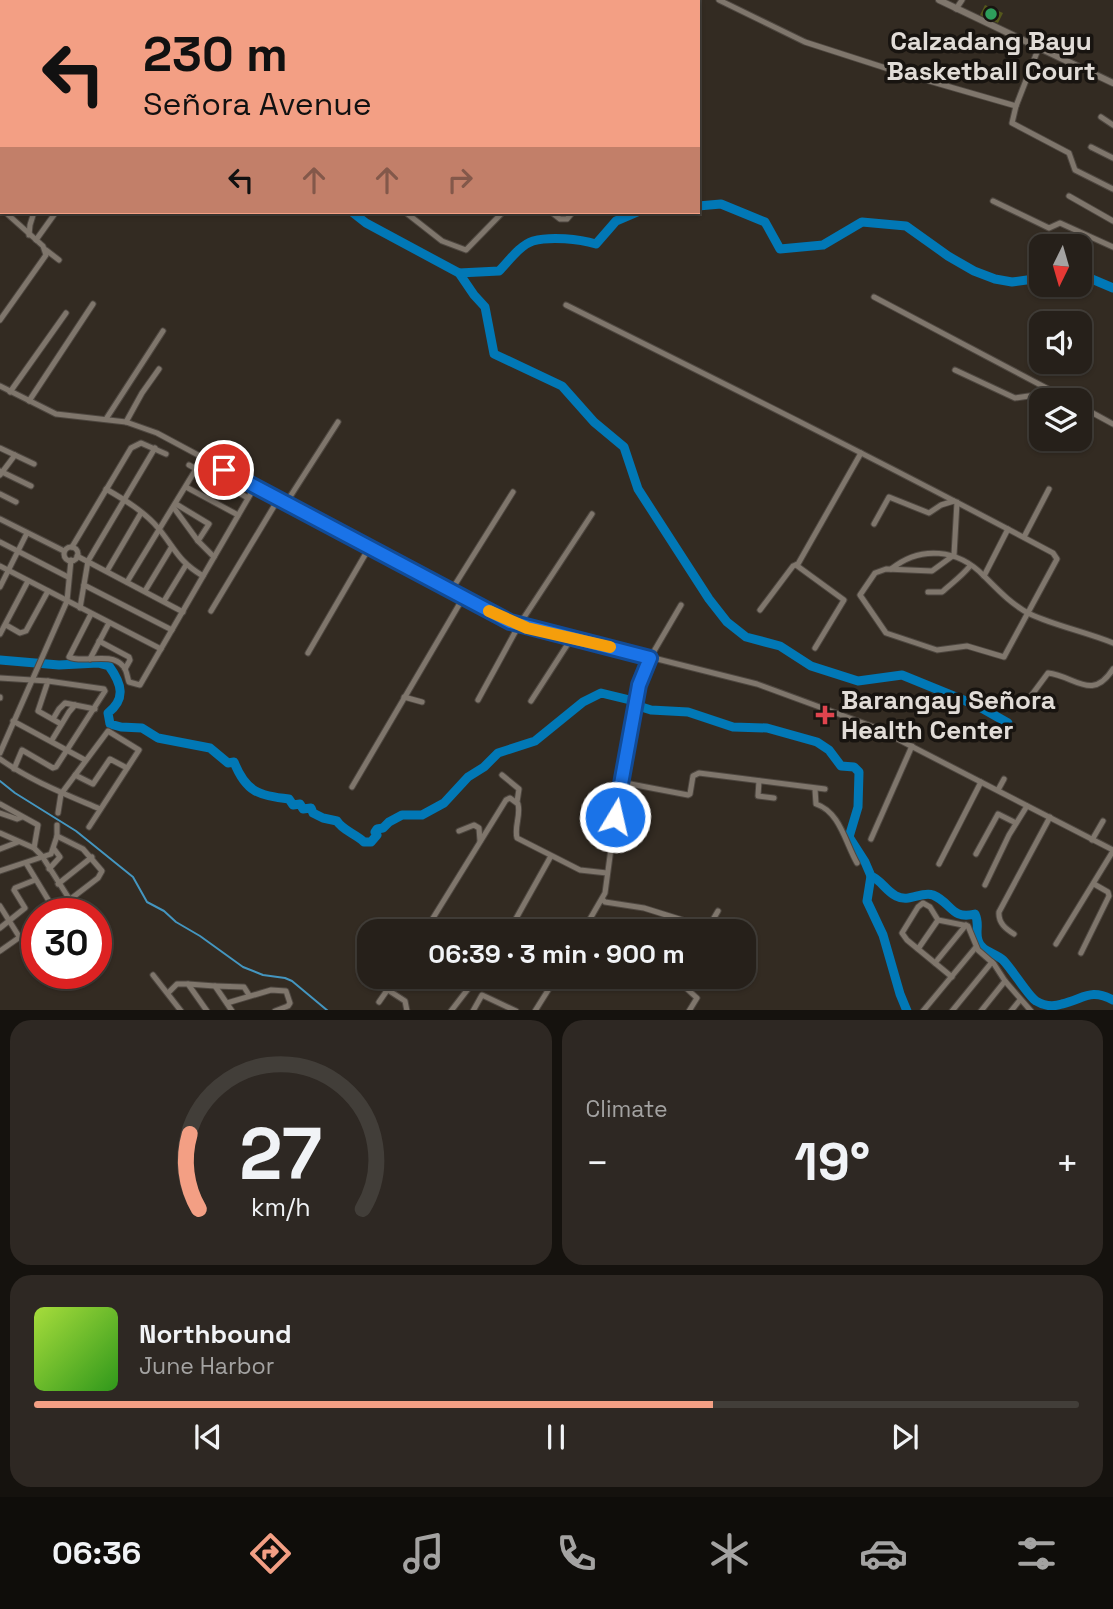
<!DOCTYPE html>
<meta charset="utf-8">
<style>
body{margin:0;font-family:"Space Grotesk",sans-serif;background:#2e2823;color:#f1f3f6;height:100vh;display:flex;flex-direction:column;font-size:26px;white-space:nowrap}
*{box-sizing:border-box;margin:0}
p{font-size:23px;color:#a4a3a2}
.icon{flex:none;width:38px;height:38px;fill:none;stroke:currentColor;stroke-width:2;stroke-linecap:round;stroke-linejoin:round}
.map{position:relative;height:1010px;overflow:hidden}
.sheet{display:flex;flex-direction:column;gap:10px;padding:10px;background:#15120e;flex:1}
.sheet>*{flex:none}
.hud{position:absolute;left:0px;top:0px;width:700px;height:214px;box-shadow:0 2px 5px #0004,0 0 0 2px #423e39;background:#f39f84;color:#111;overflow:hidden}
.needle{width:46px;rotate:185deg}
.tools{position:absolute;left:1029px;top:234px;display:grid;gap:14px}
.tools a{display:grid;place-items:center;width:63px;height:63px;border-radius:14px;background:#26201a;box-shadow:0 2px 5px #0004,0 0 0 2px #423e39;font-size:35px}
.speed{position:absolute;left:21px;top:898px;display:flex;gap:14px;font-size:35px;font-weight:700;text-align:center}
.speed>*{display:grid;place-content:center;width:91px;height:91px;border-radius:50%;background:#26201a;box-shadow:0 2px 5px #0004,0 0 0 2px #423e39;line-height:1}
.speed .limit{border:10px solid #d22;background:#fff;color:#111}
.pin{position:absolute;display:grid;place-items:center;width:60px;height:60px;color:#fff;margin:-30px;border:4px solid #fff;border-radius:50%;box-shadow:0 2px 7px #0007}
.me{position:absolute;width:77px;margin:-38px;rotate:9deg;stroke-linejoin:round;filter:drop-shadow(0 0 5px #0008)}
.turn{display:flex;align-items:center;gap:24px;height:147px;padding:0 28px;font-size:32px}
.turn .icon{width:91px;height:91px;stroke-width:2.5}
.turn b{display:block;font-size:49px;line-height:60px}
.lanes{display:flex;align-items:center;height:66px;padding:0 28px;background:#0003;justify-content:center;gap:35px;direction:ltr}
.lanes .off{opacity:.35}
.big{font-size:52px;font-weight:600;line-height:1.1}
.sheet .card{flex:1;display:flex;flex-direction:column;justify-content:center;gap:10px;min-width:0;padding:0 24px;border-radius:21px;background:#2e2823}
.sheet .dial{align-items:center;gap:0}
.dial svg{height:182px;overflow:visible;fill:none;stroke:#423e39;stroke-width:7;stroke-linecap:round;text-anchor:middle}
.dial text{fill:#f1f3f6;stroke:none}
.song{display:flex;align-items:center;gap:21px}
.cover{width:84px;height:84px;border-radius:10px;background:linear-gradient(135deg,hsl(80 70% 55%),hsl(110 70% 35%))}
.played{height:7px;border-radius:4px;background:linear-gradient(90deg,#f39f84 65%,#423e39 65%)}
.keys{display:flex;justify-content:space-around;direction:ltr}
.heat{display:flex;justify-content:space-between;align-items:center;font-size:38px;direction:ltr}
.sheet .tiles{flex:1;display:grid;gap:10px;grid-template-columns:1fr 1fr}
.card:last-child{grid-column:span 2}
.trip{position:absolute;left:357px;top:919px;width:399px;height:70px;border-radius:21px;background:#26201a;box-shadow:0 2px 5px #0004,0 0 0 2px #423e39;font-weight:600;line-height:70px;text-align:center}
.tab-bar{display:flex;height:112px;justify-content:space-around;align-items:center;background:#0f0d0a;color:#a4a3a2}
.tab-bar .icon{width:49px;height:49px}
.tab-bar .on{color:#f39f84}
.tab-bar b{font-size:32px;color:#f1f3f6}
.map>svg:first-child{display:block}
.grass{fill:#55581c}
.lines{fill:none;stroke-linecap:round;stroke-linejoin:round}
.stream{stroke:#4496c0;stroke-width:2}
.river{stroke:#0178b6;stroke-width:9}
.minor-casing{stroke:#4e4740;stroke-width:7}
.tertiary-casing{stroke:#4e4740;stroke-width:8}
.minor{stroke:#7f766c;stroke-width:5}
.tertiary{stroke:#7f766c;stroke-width:6}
.route-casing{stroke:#114b97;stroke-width:18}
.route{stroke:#1a73e8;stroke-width:12}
.slow{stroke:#f59e0b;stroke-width:12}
.leisure-dot{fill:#2e9e5b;stroke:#181410;stroke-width:2.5}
.health-dot{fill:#e0444e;stroke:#181410;stroke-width:2.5}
.labels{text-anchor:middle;stroke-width:7;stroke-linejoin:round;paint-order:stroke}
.poi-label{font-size:26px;font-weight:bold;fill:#e1dcd7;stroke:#181410}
</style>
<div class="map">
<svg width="1113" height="1011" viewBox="0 0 1113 1011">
<rect width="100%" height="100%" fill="#332b22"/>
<polygon class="grass" points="985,5 1003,13 998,23 980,15"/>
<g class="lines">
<g class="stream">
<polyline points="0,20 2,21"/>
<polyline points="0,781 15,793 76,831 133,877 147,902 164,911 176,922 200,936 243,967 263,975 285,978 292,981 328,1011"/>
</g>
<g class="river">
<polyline points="698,206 721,204 765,222 780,249 823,245 862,222 906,226 948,256 974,271 995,279 1012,282 1041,278"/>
<polyline points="352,212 366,223 459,273 474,295 485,307 494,354 562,386 594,422 624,447 638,489 709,599 727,622 746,637 780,646 811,666 858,681 902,675 978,706 1008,723"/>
<path d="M459 273 499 271C508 262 520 245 533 241 551 236 579 239 596 244L616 221 637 212"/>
<polyline points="1080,274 1113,288"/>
<path d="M0 660 59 665 98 663 109 666C122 684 126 699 108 713L110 724 121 727 142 728 158 738 210 748 228 763 234 762C246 792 259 796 289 799L293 805 300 804 303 809 311 808 313 813 323 818 337 821C342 830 356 834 364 842H371L377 835 375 832 377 829 383 828 389 822 402 815H422L444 803 468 777 484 767 498 753 535 741 583 702 601 693 630 700 632 704 651 710 688 712 733 727 767 728 817 742 829 750 841 766 854 767 859 772 858 807 849 837 865 862 871 876C880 879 886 891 896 896 909 903 921 891 933 895 952 903 951 920 975 914 980 924 975 931 978 940 981 952 996 953 1003 960 1012 969 1029 997 1036 1001 1044 1006 1053 1007 1062 1004 1084 999 1090 988 1113 1000"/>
<polyline points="871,876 867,901 883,935 900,994 907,1011"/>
</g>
<g class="minor-casing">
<g id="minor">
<polyline points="351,0 355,2"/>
<polyline points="656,0 658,2"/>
<polyline points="719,0 805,42 898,72 1016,106"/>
<polyline points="315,2 316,0"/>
<polyline points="390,2 391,0"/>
<polyline points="416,2 417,0"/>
<polyline points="435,2 436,0"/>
<polyline points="686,2 687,0"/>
<polyline points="956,9 962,0"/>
<polyline points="1039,47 1016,106 1012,123 1069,153 1075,170 1113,189"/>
<polyline points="0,106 2,104"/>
<polyline points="1101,117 1113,125"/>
<polyline points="1091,147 1113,158"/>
<polyline points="0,158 2,155"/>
<polyline points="1069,196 1113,221"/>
<polyline points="993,201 1049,228 1060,223 1113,247"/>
<polyline points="0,207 2,208"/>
<polyline points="405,212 442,241 466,250 503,212"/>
<polyline points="551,212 560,219 567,219 573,212"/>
<polyline points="29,235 30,225 34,212"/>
<polyline points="36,240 56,212"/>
<polyline points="46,250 59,260"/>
<polyline points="874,297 1071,401"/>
<path d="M566 305C729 386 892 467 1053 553L1057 559 1004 657 967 646 937 650 886 633 860 595 875 573 886 569 932 571 954 555 957 502"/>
<polyline points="0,320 46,255 43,246 5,212"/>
<polyline points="955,370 1015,398 1043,394 1058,395"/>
<polyline points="0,386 56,414 126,422 157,433 510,622 757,684 874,727 1113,850"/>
<polyline points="10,392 66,313"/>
<polyline points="29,401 93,304"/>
<polyline points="1080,406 1113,424"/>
<polyline points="106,419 163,331"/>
<polyline points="126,422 142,393 159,369"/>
<polyline points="0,448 34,464"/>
<polyline points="189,465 248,498"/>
<polyline points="0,471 31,486"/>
<polyline points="0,475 15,455"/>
<polyline points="186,487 238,515"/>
<path d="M106 489C125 500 145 512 159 529 176 550 178 561 203 576"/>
<polyline points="0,494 16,502"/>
<polyline points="286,503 338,422"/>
<polyline points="176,504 209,524 198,541"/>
<polyline points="174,508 198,541 214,557"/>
<polyline points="0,519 64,551"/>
<polyline points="874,524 889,497 929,513 941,505 954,501"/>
<polyline points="1024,537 1049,489"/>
<polyline points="0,542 68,577"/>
<polyline points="72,547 131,448 141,443 166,454"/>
<circle cx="71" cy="554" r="7"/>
<polyline points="77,556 183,612"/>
<polyline points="796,565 844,600 815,648"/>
<polyline points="0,566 161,649"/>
<path d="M891 569C921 545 958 549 984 576 998 590 1012 605 1030 614 1056 626 1086 632 1113 643"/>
<polyline points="107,571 141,513"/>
<polyline points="984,576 1008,529"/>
<polyline points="127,582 196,469"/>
<polyline points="84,585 172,630"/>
<polyline points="0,587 27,533"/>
<polyline points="145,591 171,548"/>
<polyline points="451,591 513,492"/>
<path d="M928 592H942C952 583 962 576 970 566"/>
<polyline points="164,601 186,565"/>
<polyline points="80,608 88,561 155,448"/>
<polyline points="760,610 793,566 798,564 861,453"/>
<polyline points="211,611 279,498"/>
<path d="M91 614 69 657C83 664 110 651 123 666 127 670 127 677 129 682L140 685 250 495"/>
<polyline points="6,625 20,633 26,631 48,591"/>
<polyline points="0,634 28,581"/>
<polyline points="99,641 129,657 130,660 125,669"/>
<polyline points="308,653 369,548"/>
<polyline points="90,659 109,623"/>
<polyline points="0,678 48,681 38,711 61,724"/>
<polyline points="0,697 0,698"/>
<polyline points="404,697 422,702"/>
<polyline points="478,700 519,625 592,514"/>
<polyline points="531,701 571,639"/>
<path d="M1022 708 1048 673C1075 676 1092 702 1113 669"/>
<polyline points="53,719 59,709 65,703 95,709"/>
<polyline points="13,721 85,760"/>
<polyline points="52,740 69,712 75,705"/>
<polyline points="0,753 67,601 71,560"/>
<path d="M0 759C31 781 65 794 100 809"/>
<polyline points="14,769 22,750 53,768 56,767 105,691 104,689 48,681"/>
<polyline points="75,775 93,784 110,759 127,768"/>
<polyline points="502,775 519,789 517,802"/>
<polyline points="759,781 758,796 774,798"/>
<polyline points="620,782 688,795 690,794 693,776 699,773 825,789"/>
<polyline points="352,787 463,598"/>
<path d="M815 789 816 804C840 812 845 842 857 863"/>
<polyline points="998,790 1004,779"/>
<polyline points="0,804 38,825 34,848"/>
<polyline points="0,813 17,819 22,817"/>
<polyline points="58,813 61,794 108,731 139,750 89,827"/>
<polyline points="459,831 474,825 479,828 480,841"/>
<polyline points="0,833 34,848 42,856 70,900"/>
<polyline points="871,839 912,746"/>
<polyline points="1092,840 1103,821"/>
<polyline points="0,849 18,842"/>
<polyline points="976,854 998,814 1016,823"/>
<polyline points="26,863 55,911"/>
<polyline points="939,864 981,782"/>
<polyline points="49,869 60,857 54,849"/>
<polyline points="0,871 51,854 57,836 57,825"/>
<polyline points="58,884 92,857"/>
<polyline points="985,885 1009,835 1027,806"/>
<polyline points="603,900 605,902 644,908 708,928 718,911"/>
<polyline points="0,906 20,938"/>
<polyline points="51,914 98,878 102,871 83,849 57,836"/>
<polyline points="0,928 25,908 14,890 15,888 35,880"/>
<path d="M425 931 506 800 510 798 518 804C521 816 514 826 517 838L580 870 607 873"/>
<polyline points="509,931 551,856"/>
<polyline points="583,931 605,893 620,782 639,685 650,658 681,605"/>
<path d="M1014 934C1006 929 998 923 999 912L1050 817"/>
<polyline points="1056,944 1113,851"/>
<polyline points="918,949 938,920"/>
<polyline points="0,951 37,925"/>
<polyline points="1081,953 1109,896 1108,892 1094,884"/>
<polyline points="935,963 966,925"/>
<polyline points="153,975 181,1011"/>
<polyline points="414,976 425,982"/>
<polyline points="952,977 907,940 902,933 918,907 923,903 930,907 938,920 968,926 978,950 994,964 1005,981 1031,1011"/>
<polyline points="188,984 215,986 232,1011"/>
<polyline points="215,986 244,987 249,995"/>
<polyline points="686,988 697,998 689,1011"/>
<polyline points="388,990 405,1001 407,1011"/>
<polyline points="168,993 177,984 188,984 207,1011"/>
<polyline points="379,1002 397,976"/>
<polyline points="227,1003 271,990 286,991 290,1003 288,1006 275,1011"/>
<polyline points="451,1011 478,976"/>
<polyline points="473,1011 482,995 516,1011"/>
<polyline points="535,1011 557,976"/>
<polyline points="923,1011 976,947"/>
<polyline points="952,1011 992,962"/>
<polyline points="981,1011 1005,981"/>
<polyline points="1011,1011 1020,1000"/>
</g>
</g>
<g class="tertiary-casing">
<polyline id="tertiary" points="939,0 1113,83"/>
</g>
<use href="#minor" class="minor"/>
<use href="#tertiary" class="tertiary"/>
</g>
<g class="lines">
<g class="route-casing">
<polyline id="route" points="224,470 510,622 650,658 639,685 615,817"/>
</g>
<use href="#route" class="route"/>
<polyline class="slow" points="489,611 527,628 610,647"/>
</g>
<circle class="leisure-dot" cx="991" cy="14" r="7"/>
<path class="health-dot" d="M821.5 704.5h7v7h7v7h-7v7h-7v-7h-7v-7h7z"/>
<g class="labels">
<g class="poi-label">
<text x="991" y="50">Calzadang Bayu<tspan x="991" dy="30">Basketball Court</tspan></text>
<text x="841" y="709" text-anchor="start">Barangay Señora<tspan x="841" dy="30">Health Center</tspan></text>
</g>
</g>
</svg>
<div class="tools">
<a><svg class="needle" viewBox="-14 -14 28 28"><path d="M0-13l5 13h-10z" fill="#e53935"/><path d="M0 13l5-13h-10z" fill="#a4a3a2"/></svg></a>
<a><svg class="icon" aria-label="sound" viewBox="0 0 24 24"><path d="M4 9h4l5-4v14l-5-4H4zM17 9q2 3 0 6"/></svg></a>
<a><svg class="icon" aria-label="layers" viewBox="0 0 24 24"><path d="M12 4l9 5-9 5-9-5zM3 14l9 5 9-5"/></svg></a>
</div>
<div class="speed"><div class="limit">30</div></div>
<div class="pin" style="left:224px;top:470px;background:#d93025"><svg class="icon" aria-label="arrive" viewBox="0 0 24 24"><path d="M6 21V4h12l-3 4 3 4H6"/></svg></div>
<svg class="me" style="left:615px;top:817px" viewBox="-20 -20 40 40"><circle r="17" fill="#1a73e8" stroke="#fff" stroke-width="3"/><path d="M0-11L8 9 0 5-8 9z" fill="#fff"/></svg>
<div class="trip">06:39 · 3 min · 900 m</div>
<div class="hud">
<div class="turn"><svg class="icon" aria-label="left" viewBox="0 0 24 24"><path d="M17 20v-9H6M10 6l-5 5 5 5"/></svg><div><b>230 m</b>Señora Avenue</div></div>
<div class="lanes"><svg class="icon" aria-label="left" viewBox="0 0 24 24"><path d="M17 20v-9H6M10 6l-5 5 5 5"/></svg><svg class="icon off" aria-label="ahead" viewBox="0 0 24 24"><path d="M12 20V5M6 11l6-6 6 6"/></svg><svg class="icon off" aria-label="ahead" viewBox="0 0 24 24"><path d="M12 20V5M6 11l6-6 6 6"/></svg><svg class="icon off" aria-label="right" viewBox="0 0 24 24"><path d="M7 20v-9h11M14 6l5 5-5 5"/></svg></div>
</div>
</div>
<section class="sheet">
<div class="tiles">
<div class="card dial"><svg viewBox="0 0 100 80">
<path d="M14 69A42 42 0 1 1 86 69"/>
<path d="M14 69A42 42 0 0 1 10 36" stroke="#f39f84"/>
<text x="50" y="56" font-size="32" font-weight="700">27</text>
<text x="50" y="72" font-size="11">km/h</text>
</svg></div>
<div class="card"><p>Climate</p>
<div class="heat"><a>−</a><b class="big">19°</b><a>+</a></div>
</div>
<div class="card">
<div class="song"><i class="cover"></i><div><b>Northbound</b><p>June Harbor</p></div></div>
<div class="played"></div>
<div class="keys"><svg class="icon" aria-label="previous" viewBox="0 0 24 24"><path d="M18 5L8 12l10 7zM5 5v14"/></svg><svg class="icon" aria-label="pause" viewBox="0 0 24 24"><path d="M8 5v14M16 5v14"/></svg><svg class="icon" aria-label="next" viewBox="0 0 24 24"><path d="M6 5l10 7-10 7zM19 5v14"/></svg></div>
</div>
</div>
</section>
<nav class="tab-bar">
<b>06:36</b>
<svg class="icon on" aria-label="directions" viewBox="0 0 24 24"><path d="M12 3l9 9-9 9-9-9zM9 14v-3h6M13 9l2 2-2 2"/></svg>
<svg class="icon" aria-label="music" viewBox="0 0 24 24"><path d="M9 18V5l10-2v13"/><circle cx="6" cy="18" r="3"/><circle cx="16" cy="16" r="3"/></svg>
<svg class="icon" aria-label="phone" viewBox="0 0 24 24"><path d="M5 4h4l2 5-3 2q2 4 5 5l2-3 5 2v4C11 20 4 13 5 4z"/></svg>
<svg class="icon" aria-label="climate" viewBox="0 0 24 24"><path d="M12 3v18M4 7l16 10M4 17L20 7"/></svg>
<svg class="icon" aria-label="car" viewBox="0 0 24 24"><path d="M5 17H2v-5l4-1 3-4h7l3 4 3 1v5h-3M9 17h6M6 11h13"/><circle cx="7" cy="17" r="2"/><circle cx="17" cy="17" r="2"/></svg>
<svg class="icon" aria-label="filters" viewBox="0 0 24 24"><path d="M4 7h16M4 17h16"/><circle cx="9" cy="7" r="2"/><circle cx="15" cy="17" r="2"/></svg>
</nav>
